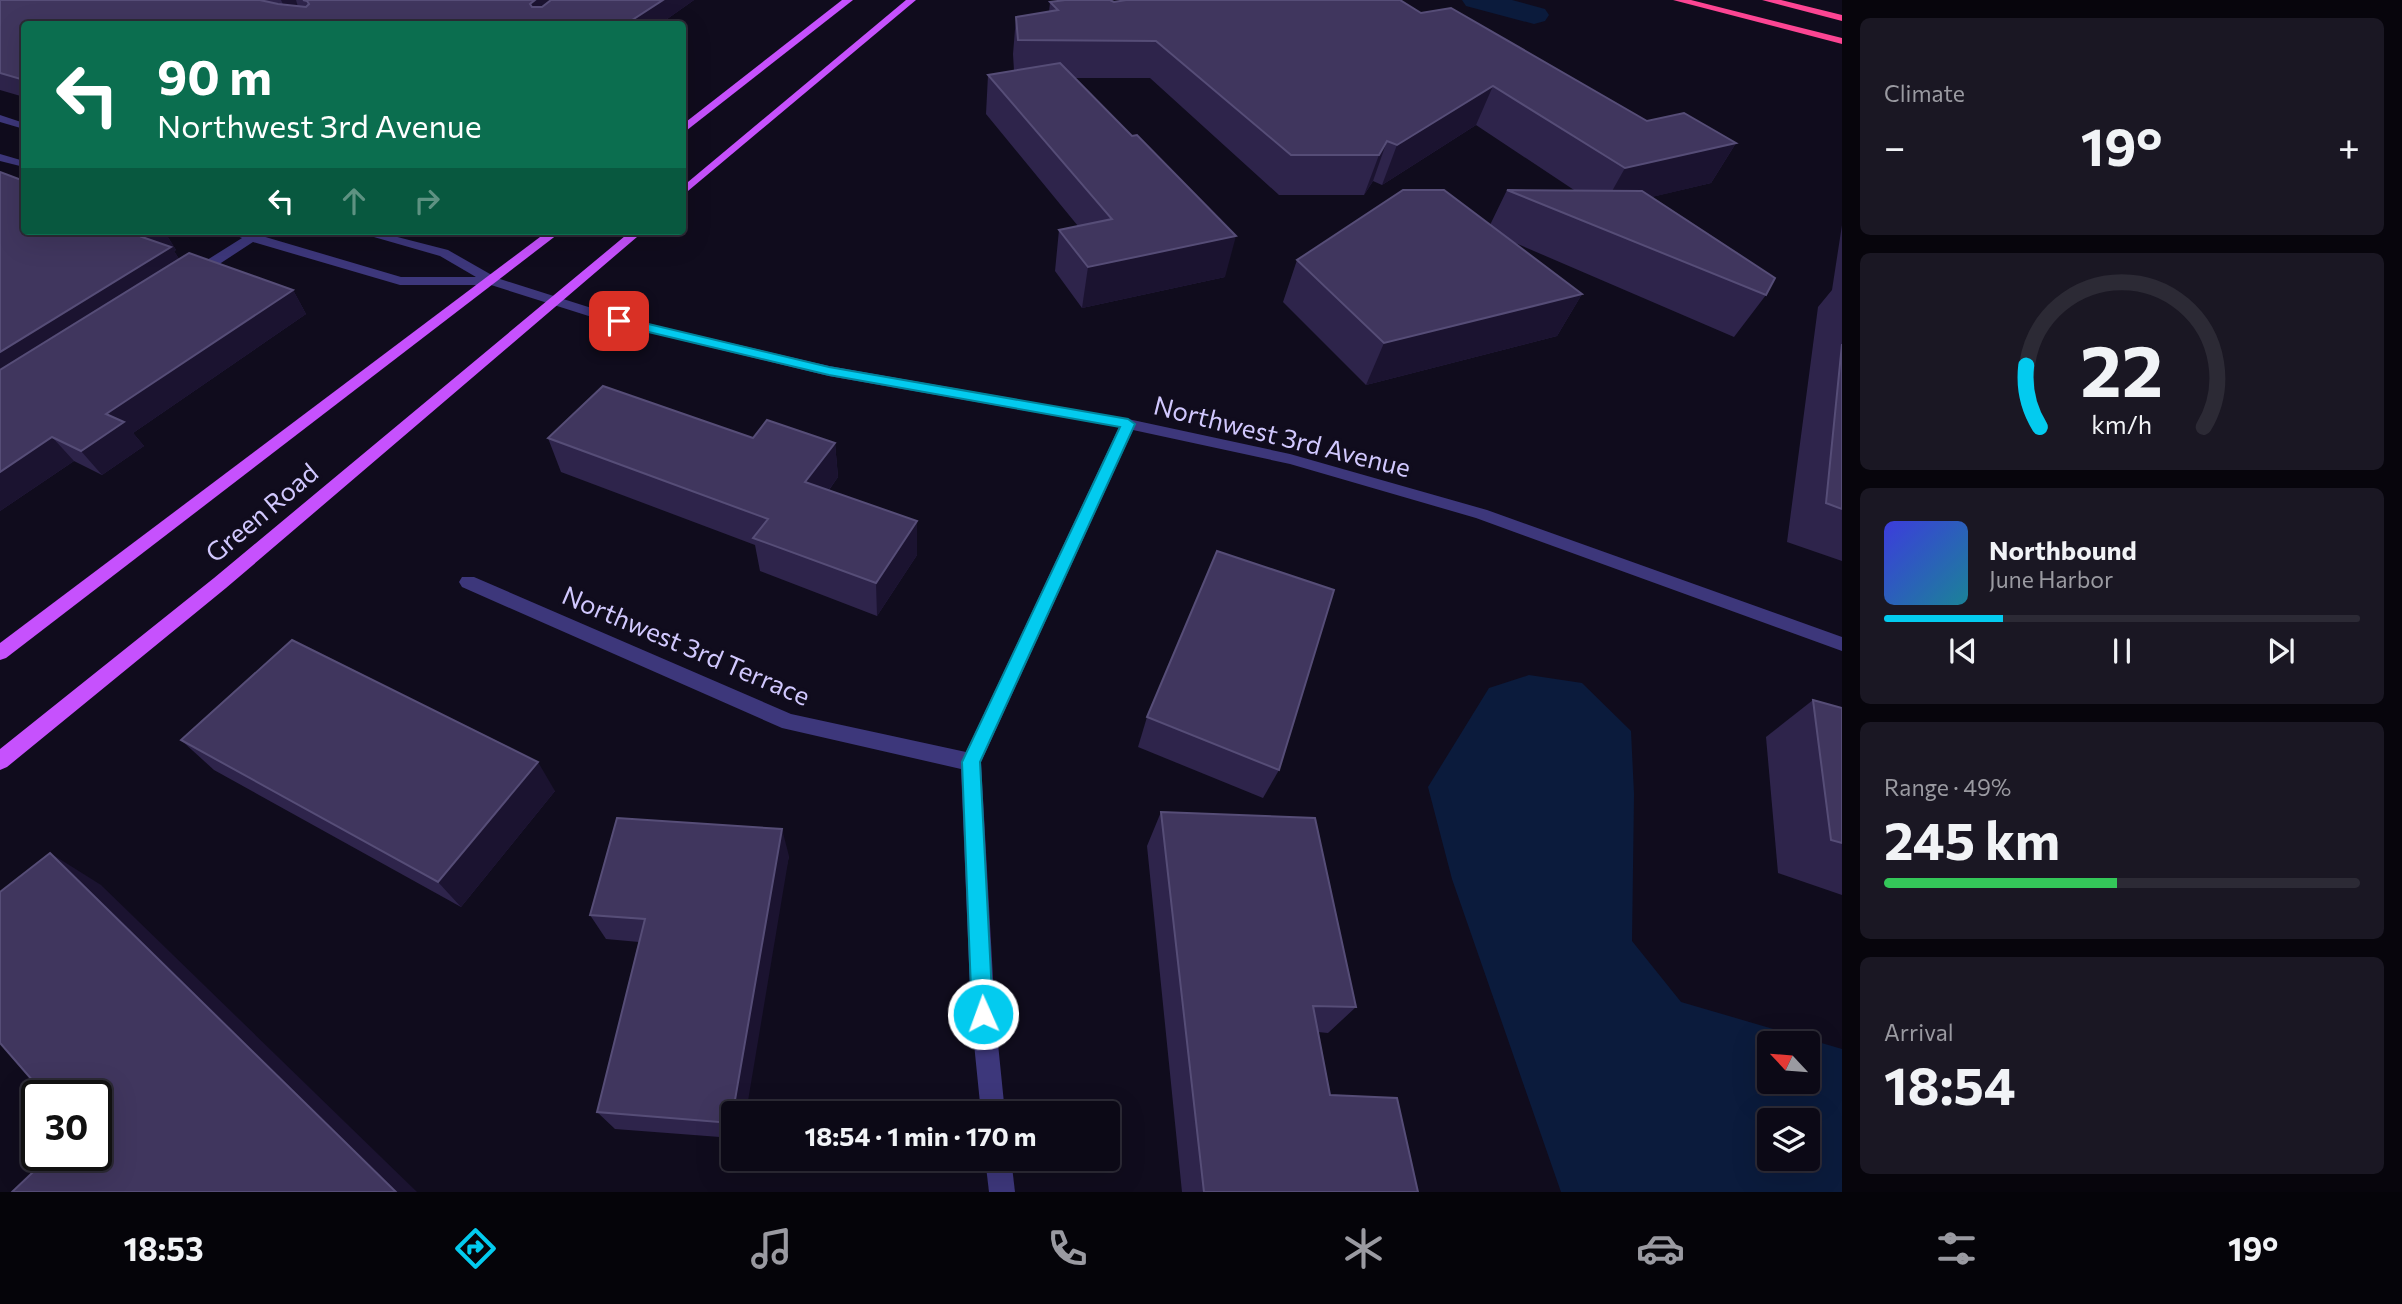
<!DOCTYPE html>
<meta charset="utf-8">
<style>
body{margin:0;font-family:Commissioner,sans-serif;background:#1a1723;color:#f1f3f6;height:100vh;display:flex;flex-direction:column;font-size:26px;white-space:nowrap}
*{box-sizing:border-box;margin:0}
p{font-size:23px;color:#9a9aa1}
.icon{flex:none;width:38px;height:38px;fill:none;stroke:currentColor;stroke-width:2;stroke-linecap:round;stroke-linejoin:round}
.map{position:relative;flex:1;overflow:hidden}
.side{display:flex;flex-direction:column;gap:18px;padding:18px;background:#07050c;width:560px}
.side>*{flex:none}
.banner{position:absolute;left:21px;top:21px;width:665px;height:214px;border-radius:7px;box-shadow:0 7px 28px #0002,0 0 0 2px #2c2a35;background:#0b6e4f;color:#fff;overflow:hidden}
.needle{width:46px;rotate:296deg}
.controls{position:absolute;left:1757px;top:1031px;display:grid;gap:14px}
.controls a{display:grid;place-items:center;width:63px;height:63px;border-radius:7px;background:#0c0916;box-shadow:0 7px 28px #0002,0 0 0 2px #2c2a35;font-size:35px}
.speed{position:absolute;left:21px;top:1080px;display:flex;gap:14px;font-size:35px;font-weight:700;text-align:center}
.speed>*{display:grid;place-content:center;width:91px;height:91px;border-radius:50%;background:#0c0916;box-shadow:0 7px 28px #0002,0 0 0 2px #2c2a35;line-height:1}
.speed .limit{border:4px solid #111;border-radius:10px;background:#fff;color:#111}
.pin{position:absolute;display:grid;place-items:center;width:60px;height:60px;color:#fff;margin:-30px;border-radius:14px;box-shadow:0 4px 10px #0006}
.me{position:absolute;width:77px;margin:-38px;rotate:358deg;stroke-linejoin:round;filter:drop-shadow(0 0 5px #0008)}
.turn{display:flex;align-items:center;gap:24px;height:147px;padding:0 21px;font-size:32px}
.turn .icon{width:91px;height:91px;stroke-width:2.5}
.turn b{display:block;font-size:49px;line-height:60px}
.lanes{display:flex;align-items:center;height:66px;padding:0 21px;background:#0003;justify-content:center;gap:35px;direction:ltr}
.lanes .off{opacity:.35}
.big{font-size:52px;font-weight:700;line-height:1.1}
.side .tile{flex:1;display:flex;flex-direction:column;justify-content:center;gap:10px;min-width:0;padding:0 24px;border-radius:10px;background:#1a1723}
.side .dial{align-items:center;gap:0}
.dial svg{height:182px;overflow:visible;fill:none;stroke:#2c2a35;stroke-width:7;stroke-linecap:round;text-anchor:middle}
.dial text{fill:#f1f3f6;stroke:none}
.song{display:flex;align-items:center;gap:21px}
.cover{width:84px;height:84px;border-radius:10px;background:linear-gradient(135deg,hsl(240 70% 55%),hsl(190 70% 35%))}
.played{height:7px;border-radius:4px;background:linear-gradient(90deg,#03cbef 25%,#2c2a35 25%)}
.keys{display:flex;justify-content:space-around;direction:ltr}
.heat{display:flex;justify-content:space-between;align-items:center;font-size:38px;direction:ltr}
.charge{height:10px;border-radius:5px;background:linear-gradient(90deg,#34c759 49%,#2c2a35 0)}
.trip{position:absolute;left:721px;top:1101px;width:399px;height:70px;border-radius:7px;background:#0c0916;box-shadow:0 7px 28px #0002,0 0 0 2px #2c2a35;font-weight:700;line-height:70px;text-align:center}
.tab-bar{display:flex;height:112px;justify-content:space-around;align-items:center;background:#050409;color:#9a9aa1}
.tab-bar .icon{width:49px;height:49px}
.tab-bar .on{color:#03cbef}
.tab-bar b{font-size:32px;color:#f1f3f6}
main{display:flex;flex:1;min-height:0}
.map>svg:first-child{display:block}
.water{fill:#0b1b3c;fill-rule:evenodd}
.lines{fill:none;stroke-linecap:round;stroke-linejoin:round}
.canal{fill:#0b1b3c;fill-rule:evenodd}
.minor{fill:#3d377b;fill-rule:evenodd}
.major{fill:#c651fd;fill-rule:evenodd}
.highway{fill:#fc4593;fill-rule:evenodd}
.wall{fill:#2e244b}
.shaded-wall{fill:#1b1330}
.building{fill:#40365e;stroke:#564d77;stroke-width:2}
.route{fill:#03cbef;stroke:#02849b;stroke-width:2}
.labels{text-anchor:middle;stroke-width:7;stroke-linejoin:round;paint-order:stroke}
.street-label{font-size:26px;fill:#d1c8fe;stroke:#100c1d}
</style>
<main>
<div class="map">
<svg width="1842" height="1192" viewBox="0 0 1842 1192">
<rect width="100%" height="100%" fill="#100c1d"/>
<path class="water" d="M1529 675 1582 683 1631 731 1634 794 1632 941 1681 1002 1842 1049V1192H1561L1452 879 1428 787 1489 688ZM1769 1043H1808V1082H1769ZM1769 1120H1808V1158H1769Z"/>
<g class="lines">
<polygon class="canal" points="1462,0 1512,0 1545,9 1549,15 1545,21 1534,24 1466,6"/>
<g class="minor">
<polygon points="0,115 24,123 24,129 0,122"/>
<polygon points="0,154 24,161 24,167 0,161"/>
<polygon points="225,231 267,231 262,236 401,277 476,277 440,256 353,231 374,231 448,250 497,278 623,318 829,366 1128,419 1290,454 1487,510 1842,637 1842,651 1476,518 1290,464 1133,430 981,762 995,1014 1005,1113 981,1113 971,1014 961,769 782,728 462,587 459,582 462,577 474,577 791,714 966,752 1119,427 829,376 614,324 491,285 400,285 253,242 198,278 188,278 188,272 242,238"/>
<polygon points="985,1158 1011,1158 1015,1192 989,1192"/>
</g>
<g class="major">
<polygon points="842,0 853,0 682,134 682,125"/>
<polygon points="906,0 916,0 682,196 682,187"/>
<polygon points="548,231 562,231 6,658 0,660 0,643"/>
<polygon points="631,231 644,231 226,588 7,767 0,770 0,749 214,578"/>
</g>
<g class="highway">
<polygon points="1673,0 1691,0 1842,38 1842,44"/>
<polygon points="1762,0 1781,0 1842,15 1842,21"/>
</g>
</g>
<g class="wall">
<polygon points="0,0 694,0 660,24 24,24 24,97 0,90"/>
<polygon points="1050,2 1114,2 1421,13 1647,121 1736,143 1711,183 1651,197 1766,295 1734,337 1513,242 1582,294 1557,336 1366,385 1283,302 1297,260 1490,225 1507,190 1574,190 1476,125 1382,185 1373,181 1364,195 1279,195 1150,78 1075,78 1225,277 1082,308 1055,271 1059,230 1078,226 986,114 988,75 1014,71 1013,54 1016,17 1049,12"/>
<polygon points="0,172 24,231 164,231 176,250 174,251 179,259 293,290 306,314 133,433 144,446 102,475 74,461 0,511"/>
<polygon points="1842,225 1842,561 1787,542 1818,307 1832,290"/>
<polygon points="548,438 753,438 835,443 838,477 829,490 917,555 877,616 760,571 755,545 561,472"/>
<polygon points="1813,700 1842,708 1842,895 1778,873 1766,737"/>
<polygon points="1147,717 1279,770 1263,798 1138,747"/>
<polygon points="181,740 555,791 461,907 214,770"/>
<polygon points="1161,812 1356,1007 1328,1033 1318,1032 1330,1095 1418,1192 1182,1192 1147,846"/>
<polygon points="789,856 733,1113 733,1138 615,1129 597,1112 639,942 606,939 590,915"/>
</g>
<g class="shaded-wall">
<polygon points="281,0 296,0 298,7 287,13"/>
<polygon points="535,0 566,0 535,24 530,4"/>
<polygon points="663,0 694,0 660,24 626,24"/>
<polygon points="1493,86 1476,125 1382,185 1397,145"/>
<polygon points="1387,141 1373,181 1364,195 1379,155"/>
<polygon points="1736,143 1711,183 1602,209 1625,168"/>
<polygon points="152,231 164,231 176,250 174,251 186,270 0,390 0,352 142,237"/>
<polygon points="1236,236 1225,277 1082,308 1088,267"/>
<polygon points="293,290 306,314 133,433 144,446 102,475 81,451 106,414"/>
<polygon points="1582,294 1557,336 1366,385 1384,343"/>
<polygon points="52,437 74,461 0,511 0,472"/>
<polygon points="835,443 838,477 810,516 805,482"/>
<polygon points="917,521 917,555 877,616 876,583"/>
<polygon points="538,762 555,791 461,907 438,882"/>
<polygon points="782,829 789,856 746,1113 733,1113 733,1127 731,1123"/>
<polygon points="50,853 101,885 417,1192 396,1192"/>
</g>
<g class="building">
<polygon points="0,0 260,0 278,4 306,7 309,4 307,1 303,0 535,0 530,4 532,7 542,7 551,0 663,0 626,24 24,24 24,80 0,73"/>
<polygon points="1065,0 1110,0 1114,2 1126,0 1400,0 1421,13 1451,8 1647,121 1684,113 1736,143 1625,168 1493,86 1397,145 1387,141 1379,155 1291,155 1156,41 1018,40 1016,17 1058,10 1050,2"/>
<polygon points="1060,63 1132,136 1137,135 1236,236 1088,267 1059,230 1112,219 988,75"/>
<polygon points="0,172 24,181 24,231 152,231 142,237 171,247 0,352"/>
<polygon points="1403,190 1444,190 1582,294 1384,343 1297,260"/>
<polygon points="1507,190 1642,191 1775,278 1766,295"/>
<polygon points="189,253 293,290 106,414 124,422 81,451 52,437 0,472 0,370"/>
<polygon points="1842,344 1842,509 1826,503"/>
<polygon points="603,386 753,438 767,420 835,443 805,482 917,521 876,583 753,538 768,519 548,438"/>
<polygon points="1217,551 1334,590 1279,770 1147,717"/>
<polygon points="292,640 538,762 438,882 181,740"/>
<polygon points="1813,700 1842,708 1842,843 1831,840"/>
<polygon points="1161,812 1315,818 1356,1007 1313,1006 1330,1095 1397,1098 1418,1192 1204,1192"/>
<polygon points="617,818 782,829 731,1123 597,1112 645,919 590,915"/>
<polygon points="50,853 396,1192 12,1192 51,1155 96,1155 96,1096 46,1096 0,1043 0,892"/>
</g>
<polygon class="route" points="619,317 829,367 1128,419 1135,424 980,762 993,1014 990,1022 983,1025 975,1022 972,1014 962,762 1120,427 829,375 615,324 613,321"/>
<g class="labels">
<g class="street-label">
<text transform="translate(1282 437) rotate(14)" y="9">Northwest 3rd Avenue</text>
<text transform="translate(262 513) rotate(-40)" y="9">Green Road</text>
<text transform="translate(686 646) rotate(23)" y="9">Northwest 3rd Terrace</text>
</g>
</g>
</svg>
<div class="controls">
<a><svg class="needle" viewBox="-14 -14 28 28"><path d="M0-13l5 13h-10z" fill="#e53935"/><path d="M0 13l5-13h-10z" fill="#9a9aa1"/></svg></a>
<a><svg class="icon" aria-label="layers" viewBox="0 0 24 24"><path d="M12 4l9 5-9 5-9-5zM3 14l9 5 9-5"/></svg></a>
</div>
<div class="speed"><div class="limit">30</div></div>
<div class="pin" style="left:619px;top:321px;background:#d93025"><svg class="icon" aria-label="arrive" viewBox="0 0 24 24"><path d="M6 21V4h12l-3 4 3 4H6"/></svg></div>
<svg class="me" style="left:983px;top:1014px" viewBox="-20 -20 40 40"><circle r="17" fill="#03cbef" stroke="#fff" stroke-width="3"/><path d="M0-11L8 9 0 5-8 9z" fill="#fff"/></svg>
<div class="trip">18:54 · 1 min · 170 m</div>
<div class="banner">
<div class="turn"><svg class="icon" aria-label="left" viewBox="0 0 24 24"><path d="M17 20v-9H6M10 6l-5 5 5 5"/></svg><div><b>90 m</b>Northwest 3rd Avenue</div></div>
<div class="lanes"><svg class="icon" aria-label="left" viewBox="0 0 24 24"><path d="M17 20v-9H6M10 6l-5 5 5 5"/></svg><svg class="icon off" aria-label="ahead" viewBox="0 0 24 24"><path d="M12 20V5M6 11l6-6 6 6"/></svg><svg class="icon off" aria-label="right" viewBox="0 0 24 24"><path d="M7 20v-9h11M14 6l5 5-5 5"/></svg></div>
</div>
</div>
<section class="side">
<div class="tile"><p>Climate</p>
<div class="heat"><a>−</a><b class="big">19°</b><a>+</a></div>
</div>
<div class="tile dial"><svg viewBox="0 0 100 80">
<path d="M14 69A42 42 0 1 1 86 69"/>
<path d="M14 69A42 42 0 0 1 8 42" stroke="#03cbef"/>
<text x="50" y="56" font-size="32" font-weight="700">22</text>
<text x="50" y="72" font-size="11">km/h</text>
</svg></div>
<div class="tile">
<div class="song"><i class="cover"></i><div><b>Northbound</b><p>June Harbor</p></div></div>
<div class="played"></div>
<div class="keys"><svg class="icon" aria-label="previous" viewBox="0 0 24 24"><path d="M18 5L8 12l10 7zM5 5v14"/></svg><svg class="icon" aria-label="pause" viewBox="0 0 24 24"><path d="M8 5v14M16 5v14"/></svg><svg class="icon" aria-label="next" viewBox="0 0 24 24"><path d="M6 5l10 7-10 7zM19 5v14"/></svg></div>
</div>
<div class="tile"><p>Range · 49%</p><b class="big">245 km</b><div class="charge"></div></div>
<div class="tile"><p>Arrival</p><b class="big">18:54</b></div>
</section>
</main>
<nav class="tab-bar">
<b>18:53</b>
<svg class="icon on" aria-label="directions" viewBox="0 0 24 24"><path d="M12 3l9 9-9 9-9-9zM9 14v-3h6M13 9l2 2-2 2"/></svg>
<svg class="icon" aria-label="music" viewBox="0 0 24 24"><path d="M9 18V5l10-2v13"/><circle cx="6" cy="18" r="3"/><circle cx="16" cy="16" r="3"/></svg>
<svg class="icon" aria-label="phone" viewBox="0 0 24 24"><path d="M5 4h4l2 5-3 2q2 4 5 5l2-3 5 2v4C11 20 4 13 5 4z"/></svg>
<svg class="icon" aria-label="climate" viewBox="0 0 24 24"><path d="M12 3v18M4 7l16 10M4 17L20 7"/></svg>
<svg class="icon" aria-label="car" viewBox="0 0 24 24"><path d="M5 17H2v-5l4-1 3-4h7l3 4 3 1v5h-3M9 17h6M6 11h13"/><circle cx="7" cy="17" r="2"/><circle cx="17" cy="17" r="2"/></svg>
<svg class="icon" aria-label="filters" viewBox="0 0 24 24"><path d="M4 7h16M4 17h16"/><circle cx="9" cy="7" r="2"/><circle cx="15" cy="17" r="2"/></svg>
<b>19°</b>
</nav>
